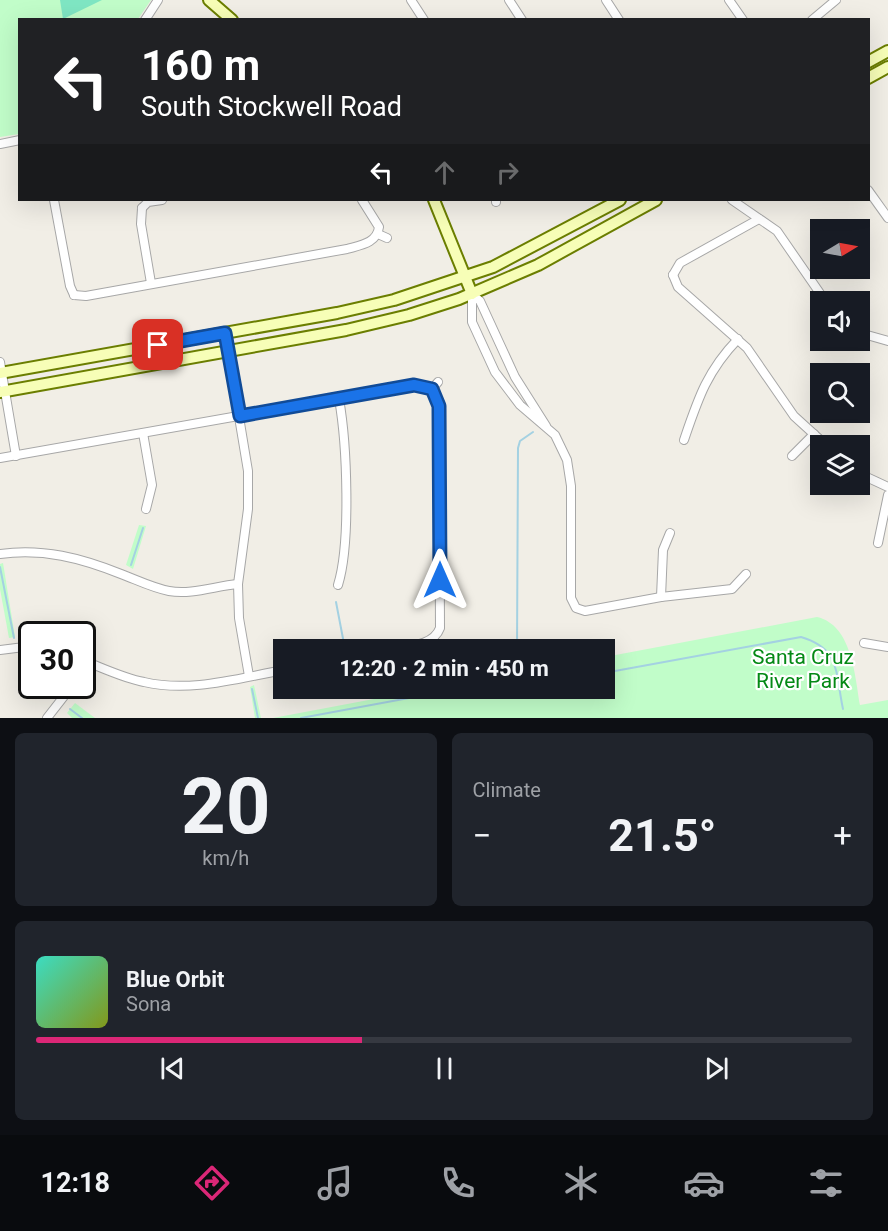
<!DOCTYPE html>
<meta charset="utf-8">
<style>
body{margin:0;font-family:Roboto,sans-serif;background:#20242c;color:#f1f3f6;height:100vh;display:flex;flex-direction:column;font-size:22px;white-space:nowrap}
*{box-sizing:border-box;margin:0}
p{font-size:20px;color:#9ea1a6}
.icon{flex:none;width:33px;height:33px;fill:none;stroke:currentColor;stroke-width:2;stroke-linecap:round;stroke-linejoin:round}
.map{position:relative;height:718px;overflow:hidden}
.side{display:flex;flex-direction:column;gap:15px;padding:15px;background:#0d0f14;flex:1}
.side>*{flex:none}
.banner{position:absolute;left:18px;top:18px;width:852px;height:183px;border-radius:0px;box-shadow:0 6px 24px #0002;background:#202124;color:#fff;overflow:hidden}
.needle{width:39px;rotate:80deg}
.fabs{position:absolute;left:810px;top:219px;display:grid;gap:12px}
.fabs a{display:grid;place-items:center;width:60px;height:60px;border-radius:0px;background:#171b24;box-shadow:0 6px 24px #0002;font-size:30px}
.speed{position:absolute;left:18px;top:621px;display:flex;gap:12px;font-size:30px;font-weight:700;text-align:center}
.speed>*{display:grid;place-content:center;width:78px;height:78px;border-radius:50%;background:#171b24;box-shadow:0 6px 24px #0002;line-height:1}
.speed .limit{border:3px solid #111;border-radius:9px;background:#fff;color:#111}
.pin{position:absolute;display:grid;place-items:center;width:51px;height:51px;color:#fff;margin:-26px;border-radius:12px;box-shadow:0 3px 9px #0006}
.me{position:absolute;width:66px;margin:-33px;rotate:0deg;stroke-linejoin:round;filter:drop-shadow(0 0 4px #0008)}
.turn{display:flex;align-items:center;gap:21px;height:126px;padding:0 24px;font-size:27px}
.turn .icon{width:78px;height:78px;stroke-width:2.5}
.turn b{display:block;font-size:42px;line-height:51px}
.lanes{display:flex;align-items:center;height:57px;padding:0 24px;background:#0003;justify-content:center;gap:30px;direction:ltr}
.lanes .off{opacity:.35}
.big{font-size:45px;font-weight:700;line-height:1.1}
.side .tile{flex:1;display:flex;flex-direction:column;justify-content:center;gap:9px;min-width:0;padding:0 21px;border-radius:9px;background:#20242c}
.side .dial{align-items:center;gap:0}
.dial b{font-size:78px;line-height:1}
.song{display:flex;align-items:center;gap:18px}
.cover{width:72px;height:72px;border-radius:9px;background:linear-gradient(135deg,hsl(170 70% 55%),hsl(70 70% 35%))}
.played{height:6px;border-radius:3px;background:linear-gradient(90deg,#db2777 40%,#363941 40%)}
.keys{display:flex;justify-content:space-around;direction:ltr}
.heat{display:flex;justify-content:space-between;align-items:center;font-size:33px;direction:ltr}
.side .tiles{flex:1;display:grid;gap:15px;grid-template-columns:1fr 1fr}
.tile:last-child{grid-column:span 2}
.trip{position:absolute;left:273px;top:639px;width:342px;height:60px;border-radius:0px;background:#171b24;box-shadow:0 6px 24px #0002;font-weight:700;line-height:60px;text-align:center}
.dock{display:flex;height:96px;justify-content:space-around;align-items:center;background:#090b0e;color:#9ea1a6}
.dock .icon{width:42px;height:42px}
.dock .selected{color:#db2777}
.dock b{font-size:27px;color:#f1f3f6}
.map>svg:first-child{display:block}
.park{fill:#c1fdc9}
.pitch{fill:#7fe6c3}
.lines{fill:none;stroke-linecap:round;stroke-linejoin:round}
.stream{stroke:#a4d1e2;stroke-width:2}
.street-casing{stroke:#a7a7a7;stroke-width:10}
.secondary-casing{stroke:#6b7e00;stroke-width:14}
.street{stroke:#fff;stroke-width:8}
.secondary{stroke:#f7feb7;stroke-width:10}
.route-casing{stroke:#114b97;stroke-width:15}
.route{stroke:#1a73e8;stroke-width:10}
.labels{text-anchor:middle;stroke-width:4.5;stroke-linejoin:round;paint-order:stroke}
.park-label{font-size:21px;fill:#048915;stroke:#fff}
</style>
<div class="map">
<svg width="888" height="718" viewBox="0 0 888 718">
<rect width="100%" height="100%" fill="#f1eee6"/>
<g class="park">
<polygon points="0,0 151,0 138,19 20,20 19,134 0,137"/>
<polygon points="139,525 146,526 133,569 126,565"/>
<polygon points="3,563 15,637 9,638 0,589 0,564"/>
<path d="M817 617C852 625 855 676 860 705L888 700V718H273L427 689 604 688 605 657Z"/>
<polygon points="254,685 261,718 255,718 250,687"/>
<polygon points="75,703 95,718 72,718 67,713"/>
</g>
<polygon class="pitch" points="60,0 102,0 63,19"/>
<g class="lines">
<g class="stream">
<polyline points="131,565 143,528"/>
<polyline points="0,567 14,638"/>
<polyline points="336,602 345,649"/>
<polyline points="517,650 518,448 520,441 533,432"/>
<path d="M604 673 801 637C841 649 835 672 843 709"/>
<polyline points="252,689 258,718"/>
<polyline points="70,709 82,718"/>
<polyline points="301,718 463,688"/>
</g>
<g class="street-casing">
<g id="street">
<polyline points="411,0 424,20"/>
<polyline points="509,0 522,20"/>
<polyline points="606,0 619,20"/>
<polyline points="729,0 743,20"/>
<polyline points="145,20 158,0"/>
<polyline points="812,20 836,0"/>
<polyline points="0,144 20,140"/>
<polyline points="868,190 888,218"/>
<polyline points="54,200 70,286 74,295"/>
<polyline points="732,200 777,231 826,302"/>
<polyline points="496,202 496,200"/>
<polyline points="142,208 141,224 151,283"/>
<polyline points="142,208 148,202 162,200"/>
<polyline points="378,234 387,238"/>
<polyline points="673,275 678,287 747,348 794,416 827,446"/>
<polyline points="673,275 680,263 759,219"/>
<polyline points="472,294 472,322 495,372 520,405 555,435 567,460 571,486 571,598 576,608 585,611 661,597 732,589 746,574"/>
<polyline points="472,294 480,301 515,377 546,426"/>
<path d="M74 295 86 296 347 249C361 245 377 243 379 227L362 200"/>
<polyline points="225,333 248,471 248,509 238,584 239,618 249,676"/>
<polyline points="860,333 888,341"/>
<polyline points="0,362 16,456"/>
<polyline points="432,389 438,382"/>
<polyline points="143,433 152,485 146,509"/>
<path d="M684 440C698 399 707 371 738 339"/>
<polyline points="792,456 814,434"/>
<polyline points="0,458 414,385 432,389"/>
<polyline points="860,474 888,487"/>
<polyline points="878,543 888,495"/>
<path d="M0 554C43 548 81 558 121 574 137 580 153 588 169 591 192 595 215 586 238 584"/>
<path d="M338 585C351 543 347 444 339 399"/>
<polyline points="661,597 663,550 670,533"/>
<polyline points="864,643 888,647"/>
<polyline points="0,650 32,646"/>
<path d="M389 650C405 646 433 647 440 628L439 406 432 389"/>
<path d="M82 660C103 668 123 678 144 682 191 693 238 678 284 670"/>
<polyline points="47,718 72,686"/>
</g>
</g>
<g class="secondary-casing">
<g id="secondary">
<polyline points="209,0 232,20"/>
<polyline points="868,62 888,51"/>
<polyline points="868,78 888,67"/>
<polyline points="434,200 472,294"/>
<polyline points="0,373 337,313 394,300 493,267 620,200"/>
<polyline points="0,392 346,330 409,315 459,299 538,265 656,200"/>
</g>
</g>
<use href="#street" class="street"/>
<use href="#secondary" class="secondary"/>
</g>
<g class="lines">
<g class="route-casing">
<polyline id="route" points="158,345 225,333 240,416 414,385 432,389 439,406 440,580"/>
</g>
<use href="#route" class="route"/>
</g>
<g class="labels">
<g class="park-label">
<text x="803" y="664">Santa Cruz<tspan x="803" dy="24">River Park</tspan></text>
</g>
</g>
</svg>
<div class="fabs">
<a><svg class="needle" viewBox="-14 -14 28 28"><path d="M0-13l5 13h-10z" fill="#e53935"/><path d="M0 13l5-13h-10z" fill="#9ea1a6"/></svg></a>
<a><svg class="icon" aria-label="sound" viewBox="0 0 24 24"><path d="M4 9h4l5-4v14l-5-4H4zM17 9q2 3 0 6"/></svg></a>
<a><svg class="icon" aria-label="search" viewBox="0 0 24 24"><circle cx="10" cy="10" r="6"/><path d="M15 15l6 6"/></svg></a>
<a><svg class="icon" aria-label="layers" viewBox="0 0 24 24"><path d="M12 4l9 5-9 5-9-5zM3 14l9 5 9-5"/></svg></a>
</div>
<div class="speed"><div class="limit">30</div></div>
<div class="pin" style="left:158px;top:345px;background:#d93025"><svg class="icon" aria-label="arrive" viewBox="0 0 24 24"><path d="M6 21V4h12l-3 4 3 4H6"/></svg></div>
<svg class="me" style="left:440px;top:580px" viewBox="-20 -20 40 40"><path d="M0-17L14 15 0 8-14 15z" fill="#1a73e8" stroke="#fff" stroke-width="4"/></svg>
<div class="trip">12:20 · 2 min · 450 m</div>
<div class="banner">
<div class="turn"><svg class="icon" aria-label="left" viewBox="0 0 24 24"><path d="M17 20v-9H6M10 6l-5 5 5 5"/></svg><div><b>160 m</b>South Stockwell Road</div></div>
<div class="lanes"><svg class="icon" aria-label="left" viewBox="0 0 24 24"><path d="M17 20v-9H6M10 6l-5 5 5 5"/></svg><svg class="icon off" aria-label="ahead" viewBox="0 0 24 24"><path d="M12 20V5M6 11l6-6 6 6"/></svg><svg class="icon off" aria-label="right" viewBox="0 0 24 24"><path d="M7 20v-9h11M14 6l5 5-5 5"/></svg></div>
</div>
</div>
<section class="side">
<div class="tiles">
<div class="tile dial"><b>20</b><p>km/h</p></div>
<div class="tile"><p>Climate</p>
<div class="heat"><a>−</a><b class="big">21.5°</b><a>+</a></div>
</div>
<div class="tile">
<div class="song"><i class="cover"></i><div><b>Blue Orbit</b><p>Sona</p></div></div>
<div class="played"></div>
<div class="keys"><svg class="icon" aria-label="previous" viewBox="0 0 24 24"><path d="M18 5L8 12l10 7zM5 5v14"/></svg><svg class="icon" aria-label="pause" viewBox="0 0 24 24"><path d="M8 5v14M16 5v14"/></svg><svg class="icon" aria-label="next" viewBox="0 0 24 24"><path d="M6 5l10 7-10 7zM19 5v14"/></svg></div>
</div>
</div>
</section>
<nav class="dock">
<b>12:18</b>
<svg class="icon selected" aria-label="directions" viewBox="0 0 24 24"><path d="M12 3l9 9-9 9-9-9zM9 14v-3h6M13 9l2 2-2 2"/></svg>
<svg class="icon" aria-label="music" viewBox="0 0 24 24"><path d="M9 18V5l10-2v13"/><circle cx="6" cy="18" r="3"/><circle cx="16" cy="16" r="3"/></svg>
<svg class="icon" aria-label="phone" viewBox="0 0 24 24"><path d="M5 4h4l2 5-3 2q2 4 5 5l2-3 5 2v4C11 20 4 13 5 4z"/></svg>
<svg class="icon" aria-label="climate" viewBox="0 0 24 24"><path d="M12 3v18M4 7l16 10M4 17L20 7"/></svg>
<svg class="icon" aria-label="car" viewBox="0 0 24 24"><path d="M5 17H2v-5l4-1 3-4h7l3 4 3 1v5h-3M9 17h6M6 11h13"/><circle cx="7" cy="17" r="2"/><circle cx="17" cy="17" r="2"/></svg>
<svg class="icon" aria-label="filters" viewBox="0 0 24 24"><path d="M4 7h16M4 17h16"/><circle cx="9" cy="7" r="2"/><circle cx="15" cy="17" r="2"/></svg>
</nav>
